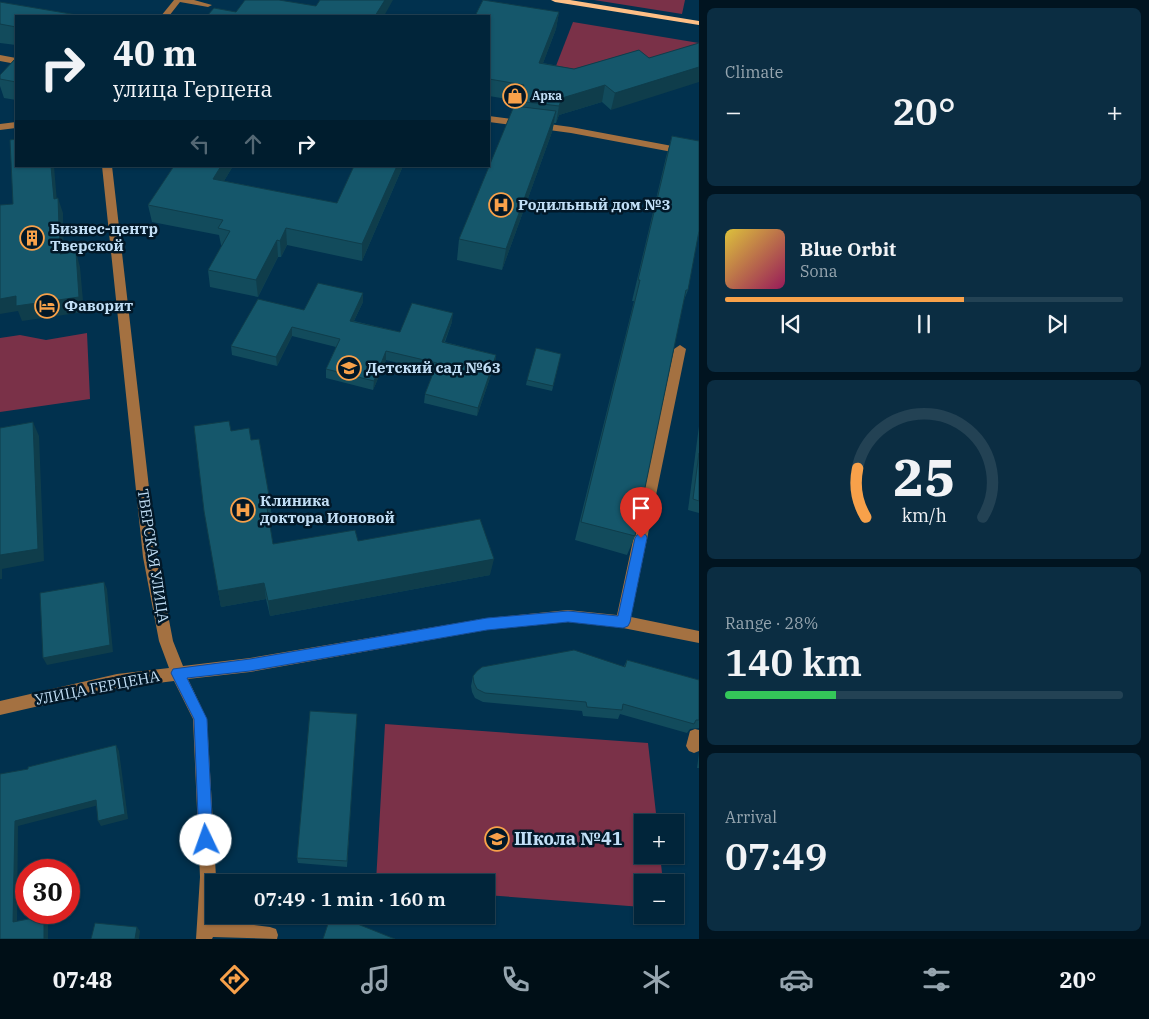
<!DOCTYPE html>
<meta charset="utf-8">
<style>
body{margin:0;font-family:"IBM Plex Serif",serif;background:#0b2d42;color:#f1f3f6;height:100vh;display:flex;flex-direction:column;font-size:19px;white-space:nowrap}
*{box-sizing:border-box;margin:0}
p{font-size:16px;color:#96a5af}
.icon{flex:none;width:28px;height:28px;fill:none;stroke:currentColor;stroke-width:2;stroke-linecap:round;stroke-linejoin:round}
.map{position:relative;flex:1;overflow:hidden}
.drawer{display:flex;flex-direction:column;gap:8px;padding:8px;background:#011420;width:450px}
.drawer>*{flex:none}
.banner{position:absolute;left:15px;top:15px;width:475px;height:152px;border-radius:0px;box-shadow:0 1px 4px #0004,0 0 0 1px #234254;background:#01253a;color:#f1f3f6;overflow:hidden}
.buttons{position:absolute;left:634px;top:814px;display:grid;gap:10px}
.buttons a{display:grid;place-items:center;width:50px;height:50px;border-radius:0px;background:#01253a;box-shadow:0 1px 4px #0004,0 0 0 1px #234254;font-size:25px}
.speed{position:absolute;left:15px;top:859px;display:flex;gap:10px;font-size:25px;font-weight:700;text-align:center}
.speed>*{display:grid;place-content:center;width:65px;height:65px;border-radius:50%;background:#01253a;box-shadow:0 1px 4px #0004,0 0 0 1px #234254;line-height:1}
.speed .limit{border:8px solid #d22;background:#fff;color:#111}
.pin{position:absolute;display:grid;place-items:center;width:42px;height:42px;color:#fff;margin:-51px -21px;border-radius:50% 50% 50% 0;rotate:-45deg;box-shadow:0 0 5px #0007}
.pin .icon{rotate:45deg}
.me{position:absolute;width:55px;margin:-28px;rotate:357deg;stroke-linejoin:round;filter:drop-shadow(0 0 4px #0008)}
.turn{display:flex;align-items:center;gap:18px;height:105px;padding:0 15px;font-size:22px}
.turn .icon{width:65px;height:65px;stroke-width:2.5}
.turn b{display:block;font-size:35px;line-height:42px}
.lanes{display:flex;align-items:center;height:48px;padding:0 15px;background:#0003;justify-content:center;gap:25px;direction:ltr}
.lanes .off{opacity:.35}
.big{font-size:38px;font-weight:600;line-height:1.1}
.drawer .card{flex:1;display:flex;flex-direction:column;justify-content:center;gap:8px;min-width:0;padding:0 18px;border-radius:8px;background:#0b2d42}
.drawer .dial{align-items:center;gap:0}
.dial svg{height:130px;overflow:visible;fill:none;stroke:#234254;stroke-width:7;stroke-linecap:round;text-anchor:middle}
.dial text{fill:#f1f3f6;stroke:none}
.song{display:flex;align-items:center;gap:15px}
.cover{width:60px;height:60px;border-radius:8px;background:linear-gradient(135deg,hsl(50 70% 55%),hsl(330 70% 35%))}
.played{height:5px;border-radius:2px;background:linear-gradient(90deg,#f8a14a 60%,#234254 60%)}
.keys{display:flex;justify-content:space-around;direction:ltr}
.heat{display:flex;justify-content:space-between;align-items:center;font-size:28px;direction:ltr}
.charge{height:8px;border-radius:4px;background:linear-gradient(90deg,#34c759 28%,#234254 0)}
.trip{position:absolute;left:205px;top:874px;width:290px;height:50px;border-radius:0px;background:#01253a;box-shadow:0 1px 4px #0004,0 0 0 1px #234254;font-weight:600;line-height:50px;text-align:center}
.dock{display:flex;height:80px;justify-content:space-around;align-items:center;background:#000f17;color:#96a5af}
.dock .icon{width:35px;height:35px}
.dock .on{color:#f8a14a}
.dock b{font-size:22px;color:#f1f3f6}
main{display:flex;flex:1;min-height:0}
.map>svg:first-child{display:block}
.green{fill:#7a3148}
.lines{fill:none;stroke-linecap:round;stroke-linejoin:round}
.minor{fill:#a47141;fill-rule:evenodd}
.major{fill:#febf86;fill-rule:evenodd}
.wall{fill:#124b5c}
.shaded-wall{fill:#0f3d4b}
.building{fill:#15576b;stroke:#0f3d4b}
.route{fill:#1a73e8;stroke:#114b97}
.labels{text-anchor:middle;stroke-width:5;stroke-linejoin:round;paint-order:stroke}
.far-poi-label{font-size:12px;font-weight:bold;fill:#c2dff6;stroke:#021828;text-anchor:start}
.poi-label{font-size:15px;font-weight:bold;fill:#c2dff6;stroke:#021828;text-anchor:start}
.street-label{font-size:15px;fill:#c2dff6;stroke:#021828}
.near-poi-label{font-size:18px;font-weight:bold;fill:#c2dff6;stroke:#021828;text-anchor:start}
</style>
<main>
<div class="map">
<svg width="699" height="939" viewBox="0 0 699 939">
<rect width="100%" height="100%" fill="#01314e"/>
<g class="green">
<polygon points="594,0 685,0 682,14"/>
<polygon points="573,22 699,43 699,56 549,84"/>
<polygon points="87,333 90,399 0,412 0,338 20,335 46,340"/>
<polygon points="385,724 648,743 657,822 642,822 642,855 660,855 663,882 642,882 642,907 486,895 486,882 376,882"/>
</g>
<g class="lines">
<g class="minor">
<polygon points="174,0 194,0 212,5 208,7 180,2 169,16 161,16"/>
<polygon points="0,55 16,58 16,64 0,61"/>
<polygon points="489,116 571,127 699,151 699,157 571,133 489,122"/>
<polygon points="16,122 16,128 0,130 0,124"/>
<polygon points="102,166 112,166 157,557 173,641 183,666 250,658 487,618 568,610 617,615 674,349 680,345 686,349 631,617 699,631 699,643 623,628 568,622 487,630 250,672 188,679 207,719 216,877 216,882 214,882 214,920 270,927 276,929 278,935 277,939 213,937 212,939 196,939 200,877 193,719 174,681 117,688 0,715 0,701 117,674 169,668 159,641 143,557"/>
<polygon points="695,729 699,730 699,751 694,753 689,751 686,746 690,731"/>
</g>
<polygon class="major" points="551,0 570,0 699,21 699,25 555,2"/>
</g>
<g class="wall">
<polygon points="0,2 16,16 16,45 0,43"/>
<polygon points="559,12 556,29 543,63 574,69 639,50 611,110 602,102 559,115 556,123 554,123 552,132 502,270 457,260 459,239 517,106 518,101 489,96 489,16"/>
<polygon points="16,58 16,100 4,98 0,86 0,75"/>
<polygon points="672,136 688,290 682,305 635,536 627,555 575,540 634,301 632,301 666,157"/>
<polygon points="174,166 233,166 224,181 337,203 403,166 362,261 287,245 281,257 278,257 258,297 210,287 208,270 222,245 221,245 219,235 152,222 148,205"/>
<polygon points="363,302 354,321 400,332 452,322 445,342 496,355 495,363 477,416 424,403 425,394 434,371 386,360 373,390 326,378 326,369 336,347 292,336 277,366 232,355 231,346 304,310"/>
<polygon points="561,354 552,391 526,385 527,380"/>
<polygon points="699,426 699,513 688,510"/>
<polygon points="231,431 251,440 270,501 272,518 269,519 273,544 358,541 490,575 270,616 266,599 221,607 218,591"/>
<polygon points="627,660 699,680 699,728 690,729 687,733 620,714 618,719 583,716 582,711 483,702 475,698 472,692 471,686 473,676 624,666"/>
<polygon points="356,721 347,867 298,863 297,858"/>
<polygon points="699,753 699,768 697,768"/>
</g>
<g class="shaded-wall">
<polygon points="385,0 393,0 384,16 375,16"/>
<polygon points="559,12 556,29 537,79 539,63"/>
<polygon points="699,67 699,82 611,110 615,93"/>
<polygon points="605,85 602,102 559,115 556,123 559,106 562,98"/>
<polygon points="556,111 552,132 502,270 506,249"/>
<polygon points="51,166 54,166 58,214 54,199"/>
<polygon points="221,166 233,166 215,196 213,179"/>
<polygon points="397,166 403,166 362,261 362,244"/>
<polygon points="58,198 63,213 64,269 60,254"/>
<polygon points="286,228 287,245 281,257 280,241"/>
<polygon points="277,240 278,257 258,297 256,280"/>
<polygon points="76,252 80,267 84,312 22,321 18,311 0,314 0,299"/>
<polygon points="363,293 363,302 350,329 350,321"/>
<polygon points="453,313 452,322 441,350 442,342"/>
<polygon points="292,327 292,336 277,366 276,357"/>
<polygon points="386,351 386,360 373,390 374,381"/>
<polygon points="496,355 495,363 477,416 478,408"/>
<polygon points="33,422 39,436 44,561 2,569 2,579 0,579 0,555"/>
<polygon points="494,559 490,575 270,616 268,601"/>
<polygon points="104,582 107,589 113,652 47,665 43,658"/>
<polygon points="264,583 266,599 221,607 218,591"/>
<polygon points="116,745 119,751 128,819 101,826 98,821"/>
<polygon points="96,800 99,805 18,826 17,926 13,922 15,821"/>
<polygon points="44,916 48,920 48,939 44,939"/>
<polygon points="137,927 140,931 139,939 135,939"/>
</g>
<g class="building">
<polygon points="245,0 279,0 316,6 320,0 385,0 375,16 207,16 214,8 236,12"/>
<polygon points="483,0 559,12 539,63 574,69 639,50 649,58 699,43 699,67 615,93 605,85 562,98 559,106 518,101 524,85 489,79 489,16 475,16"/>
<polygon points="0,2 83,16 16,16 16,27 0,24"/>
<polygon points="16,58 16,82 0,79 0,75"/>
<polygon points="514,106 556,111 506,249 459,239"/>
<polygon points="672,136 699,141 699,231 688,290 686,290 635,536 581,522 640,280 638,280"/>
<polygon points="16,139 16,166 51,166 54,199 58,198 60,254 76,252 79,297 16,306 16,296 0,299 0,205 13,204 10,140"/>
<polygon points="174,166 221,166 213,179 337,203 354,166 397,166 362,244 286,228 280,241 277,240 256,280 208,270 230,231 218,228 223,220 148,205"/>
<polygon points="318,283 363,293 350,321 400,332 412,303 453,313 442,342 496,355 478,408 425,394 437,363 386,351 374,381 326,369 340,339 292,327 276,357 231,346 258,299 304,310"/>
<polygon points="536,348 561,354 553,386 527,380"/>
<polygon points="229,421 231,431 249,428 251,440 259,439 270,501 266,502 273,544 355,530 358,541 480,519 494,559 268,601 264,583 218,591 204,511 194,426"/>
<polygon points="33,422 38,549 0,555 0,428"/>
<polygon points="699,453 699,501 693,499"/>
<polygon points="104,582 110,645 43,658 40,593"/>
<polygon points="574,650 625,667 627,660 699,680 699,720 696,720 694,724 623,704 622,710 587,707 586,702 485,693 477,689 474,683 473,676 477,671 482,667"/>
<polygon points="310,711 357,714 347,861 297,858"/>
<polygon points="116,745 125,814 98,821 96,800 15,821 13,922 44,916 44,939 0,939 0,774 28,769 28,767"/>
<polygon points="331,915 335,915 395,939 323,939"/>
<polygon points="95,923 137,927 135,939 91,939"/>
</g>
<polygon class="route" points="641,533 646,535 647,538 630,622 628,626 623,628 568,622 487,630 250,671 187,678 207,719 213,840 211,845 206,847 201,845 199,840 194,719 171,673 173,669 250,659 487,618 568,611 618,616 635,538 637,535"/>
<defs>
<g id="shop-ring" transform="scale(1.25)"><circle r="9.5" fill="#021828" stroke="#f8a14a" stroke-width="1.5"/><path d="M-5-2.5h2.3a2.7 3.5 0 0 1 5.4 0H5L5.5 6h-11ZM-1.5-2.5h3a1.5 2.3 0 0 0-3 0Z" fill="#f8a14a"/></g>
<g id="hospital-ring" transform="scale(1.25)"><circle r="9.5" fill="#021828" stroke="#f8a14a" stroke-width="1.5"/><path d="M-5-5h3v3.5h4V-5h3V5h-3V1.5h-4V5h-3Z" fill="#f8a14a"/></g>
<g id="building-ring" transform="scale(1.25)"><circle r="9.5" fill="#021828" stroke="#f8a14a" stroke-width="1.5"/><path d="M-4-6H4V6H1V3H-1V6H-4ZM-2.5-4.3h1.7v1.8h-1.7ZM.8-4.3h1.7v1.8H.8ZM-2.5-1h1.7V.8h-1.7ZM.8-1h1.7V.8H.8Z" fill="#f8a14a"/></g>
<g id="hotel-ring" transform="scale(1.25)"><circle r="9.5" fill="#021828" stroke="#f8a14a" stroke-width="1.5"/><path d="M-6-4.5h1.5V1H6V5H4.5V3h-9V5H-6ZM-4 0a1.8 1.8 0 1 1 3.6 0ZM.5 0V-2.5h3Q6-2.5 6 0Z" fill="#f8a14a"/></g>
<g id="school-ring" transform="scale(1.25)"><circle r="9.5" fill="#021828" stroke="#f8a14a" stroke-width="1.5"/><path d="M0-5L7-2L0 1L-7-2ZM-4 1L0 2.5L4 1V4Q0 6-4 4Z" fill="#f8a14a"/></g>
</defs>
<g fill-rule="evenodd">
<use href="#shop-ring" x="515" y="96"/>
<use href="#hospital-ring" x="501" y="205"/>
<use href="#building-ring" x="32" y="238"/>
<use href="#hotel-ring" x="47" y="306"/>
<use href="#school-ring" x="349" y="368"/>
<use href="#hospital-ring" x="243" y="510"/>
<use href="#school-ring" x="497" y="839"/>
</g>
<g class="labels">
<g class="far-poi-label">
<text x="532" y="100">Арка</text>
</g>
<g class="poi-label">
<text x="518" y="210">Родильный дом №3</text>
<text x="50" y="234">Бизнес-центр<tspan x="50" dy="17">Тверской</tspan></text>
<text x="64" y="311">Фаворит</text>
<text x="366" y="373">Детский сад №63</text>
<text x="260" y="506">Клиника<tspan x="260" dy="17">доктора Ионовой</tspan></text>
</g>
<g class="street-label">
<text transform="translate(153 556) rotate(81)" y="5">ТВЕРСКАЯ УЛИЦА</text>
<text transform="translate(97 688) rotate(-11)" y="5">УЛИЦА ГЕРЦЕНА</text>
</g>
<g class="near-poi-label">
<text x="514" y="845">Школа №41</text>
</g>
</g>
</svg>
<div class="buttons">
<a>+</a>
<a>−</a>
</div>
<div class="speed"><div class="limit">30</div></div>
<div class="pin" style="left:641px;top:538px;background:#d93025"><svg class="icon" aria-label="arrive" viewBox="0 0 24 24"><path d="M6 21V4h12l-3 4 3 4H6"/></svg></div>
<svg class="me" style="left:206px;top:840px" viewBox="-20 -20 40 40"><circle r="19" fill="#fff"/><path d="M0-13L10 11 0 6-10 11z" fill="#1a73e8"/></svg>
<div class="trip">07:49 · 1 min · 160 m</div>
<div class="banner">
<div class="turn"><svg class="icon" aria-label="right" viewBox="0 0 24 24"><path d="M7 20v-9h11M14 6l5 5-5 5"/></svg><div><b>40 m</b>улица Герцена</div></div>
<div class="lanes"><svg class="icon off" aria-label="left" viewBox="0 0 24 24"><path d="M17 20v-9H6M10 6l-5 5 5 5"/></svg><svg class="icon off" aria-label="ahead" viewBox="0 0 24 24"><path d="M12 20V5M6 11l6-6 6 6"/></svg><svg class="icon" aria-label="right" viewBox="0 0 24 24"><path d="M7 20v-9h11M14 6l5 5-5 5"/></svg></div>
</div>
</div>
<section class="drawer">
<div class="card"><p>Climate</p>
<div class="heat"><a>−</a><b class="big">20°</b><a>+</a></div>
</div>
<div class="card">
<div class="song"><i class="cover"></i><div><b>Blue Orbit</b><p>Sona</p></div></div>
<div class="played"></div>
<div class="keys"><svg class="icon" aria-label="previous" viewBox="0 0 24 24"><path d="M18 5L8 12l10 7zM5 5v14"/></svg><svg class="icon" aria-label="pause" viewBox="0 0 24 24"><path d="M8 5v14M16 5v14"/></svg><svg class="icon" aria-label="next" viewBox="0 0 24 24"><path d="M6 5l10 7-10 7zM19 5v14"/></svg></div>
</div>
<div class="card dial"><svg viewBox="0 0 100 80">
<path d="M14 69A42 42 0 1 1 86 69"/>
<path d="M14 69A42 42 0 0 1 9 39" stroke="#f8a14a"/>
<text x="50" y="56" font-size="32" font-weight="700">25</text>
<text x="50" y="72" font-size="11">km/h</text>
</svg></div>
<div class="card"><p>Range · 28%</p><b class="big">140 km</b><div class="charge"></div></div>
<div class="card"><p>Arrival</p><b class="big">07:49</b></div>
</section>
</main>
<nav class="dock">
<b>07:48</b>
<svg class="icon on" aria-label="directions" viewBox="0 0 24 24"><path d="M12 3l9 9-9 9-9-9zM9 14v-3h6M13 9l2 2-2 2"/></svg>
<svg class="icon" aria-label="music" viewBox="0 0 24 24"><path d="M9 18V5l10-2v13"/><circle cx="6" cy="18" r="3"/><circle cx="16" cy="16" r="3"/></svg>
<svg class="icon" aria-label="phone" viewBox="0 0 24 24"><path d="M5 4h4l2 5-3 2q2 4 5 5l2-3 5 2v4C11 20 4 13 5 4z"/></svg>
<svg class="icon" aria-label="climate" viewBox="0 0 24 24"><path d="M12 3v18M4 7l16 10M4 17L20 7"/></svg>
<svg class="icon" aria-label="car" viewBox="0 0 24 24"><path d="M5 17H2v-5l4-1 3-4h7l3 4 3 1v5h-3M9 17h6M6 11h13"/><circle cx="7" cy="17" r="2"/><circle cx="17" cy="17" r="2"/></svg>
<svg class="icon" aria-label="filters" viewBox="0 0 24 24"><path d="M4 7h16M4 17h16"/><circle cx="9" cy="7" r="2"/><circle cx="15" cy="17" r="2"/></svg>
<b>20°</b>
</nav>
